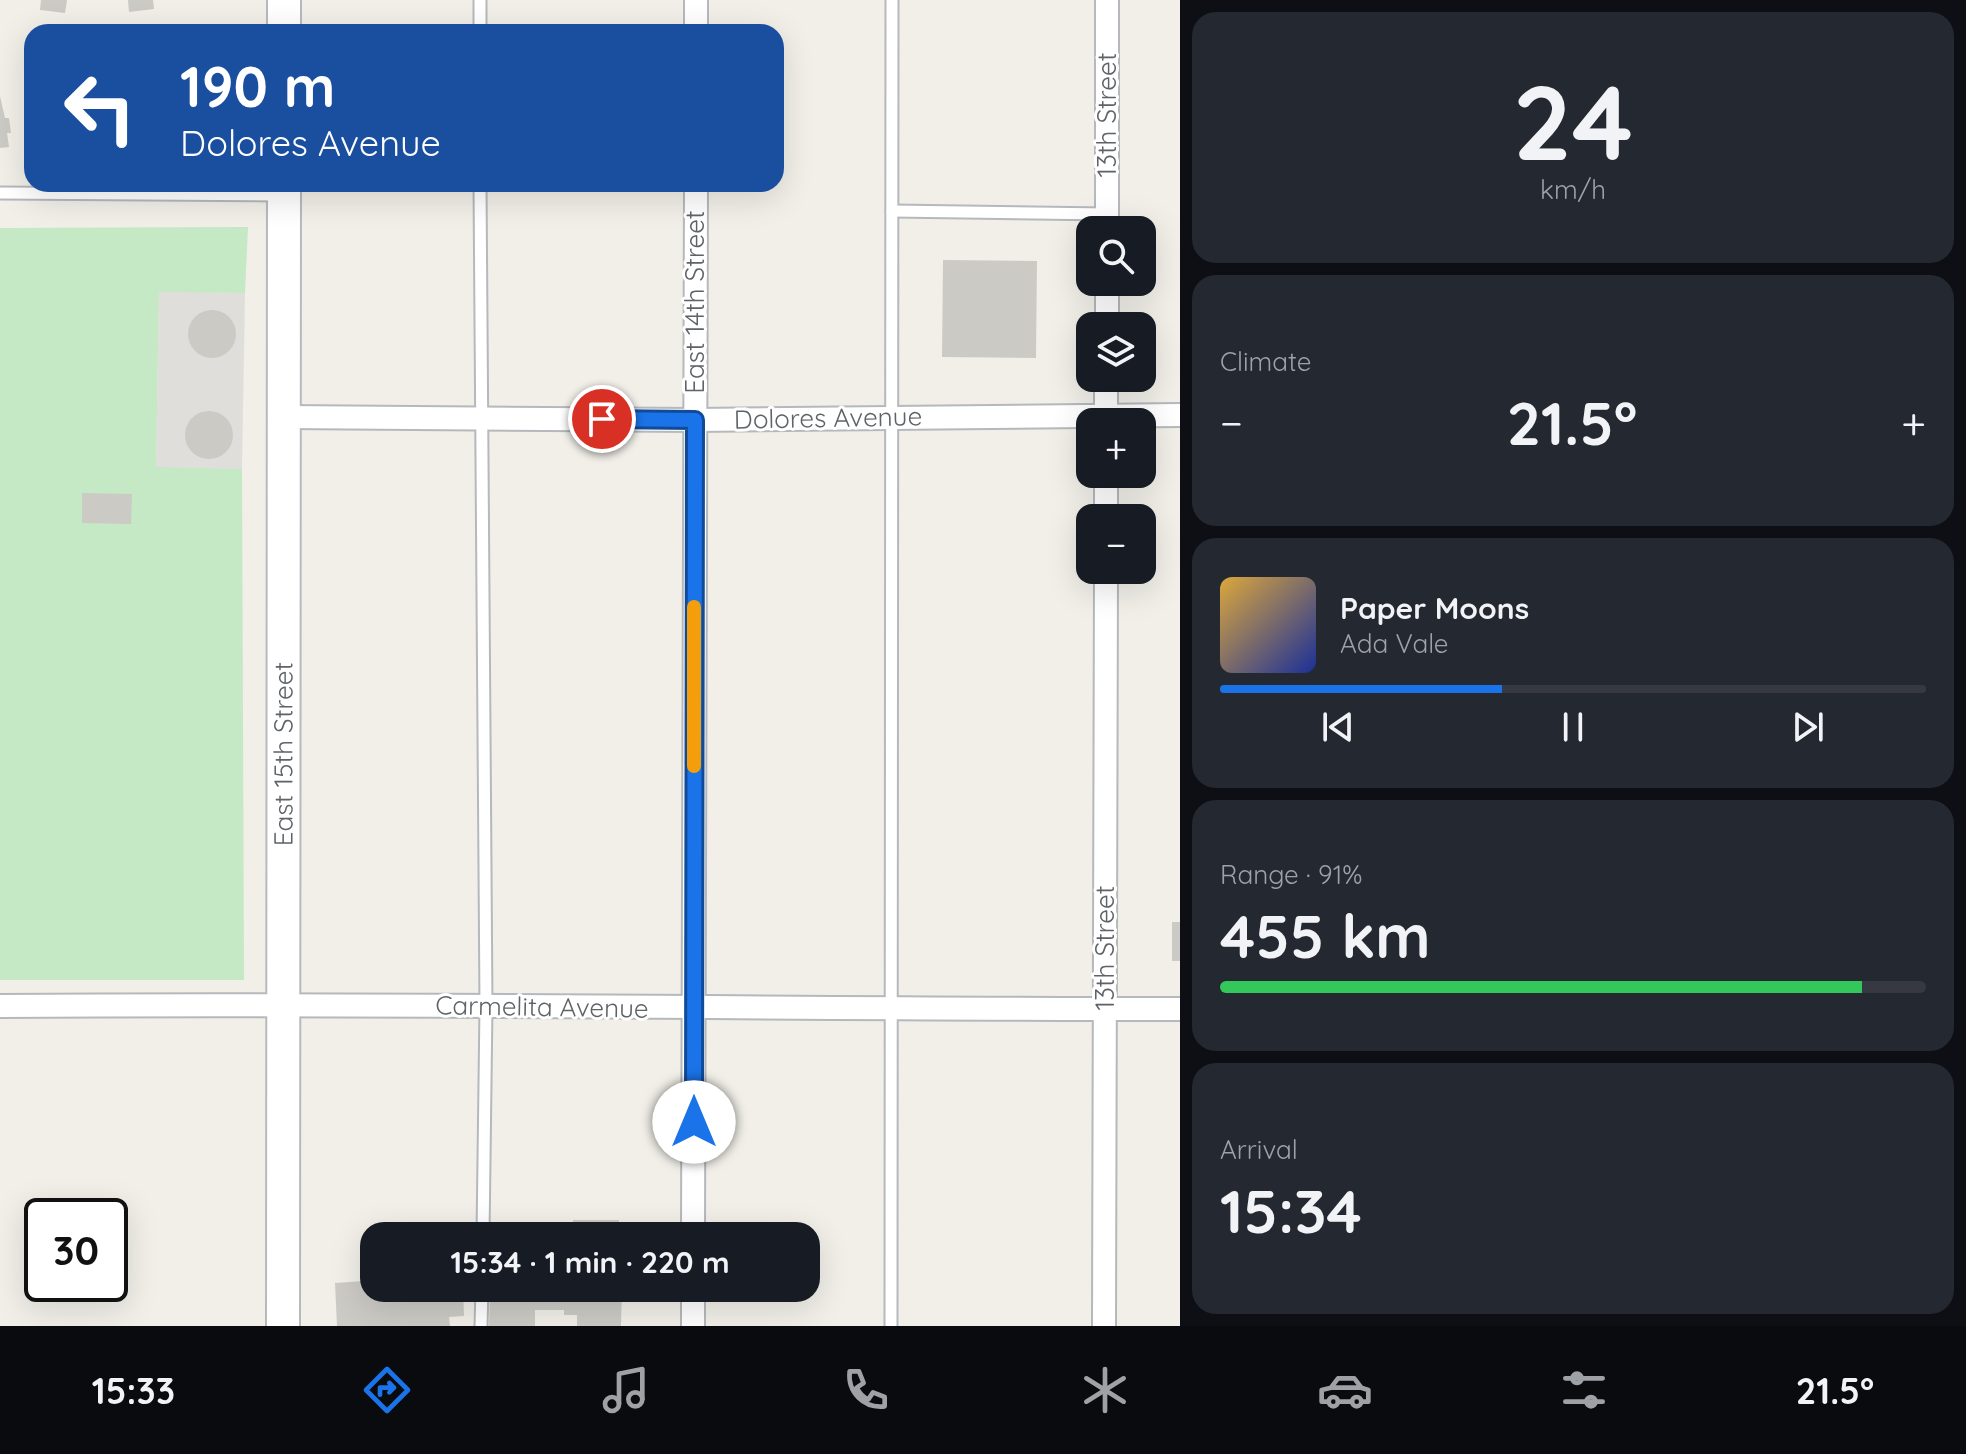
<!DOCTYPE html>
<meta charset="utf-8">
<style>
body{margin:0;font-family:Quicksand,sans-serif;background:#242831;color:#f1f3f6;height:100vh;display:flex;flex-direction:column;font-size:30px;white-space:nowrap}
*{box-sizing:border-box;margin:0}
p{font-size:26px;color:#9ea1a6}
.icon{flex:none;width:44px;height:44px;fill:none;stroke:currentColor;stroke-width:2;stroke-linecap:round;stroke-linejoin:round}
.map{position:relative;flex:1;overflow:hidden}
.drawer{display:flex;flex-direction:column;gap:12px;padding:12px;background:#0d0f14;width:786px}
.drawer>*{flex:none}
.hud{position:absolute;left:24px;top:24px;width:760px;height:168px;border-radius:24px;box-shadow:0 8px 32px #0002;background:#1a4fa0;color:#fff;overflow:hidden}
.fabs{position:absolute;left:1076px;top:216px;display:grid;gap:16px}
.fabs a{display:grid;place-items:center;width:80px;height:80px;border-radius:16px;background:#171b24;box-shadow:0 8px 32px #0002;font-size:40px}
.speed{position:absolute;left:24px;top:1198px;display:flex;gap:16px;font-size:40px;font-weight:700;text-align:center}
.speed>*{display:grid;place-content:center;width:104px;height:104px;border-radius:50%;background:#171b24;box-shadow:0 8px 32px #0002;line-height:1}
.speed .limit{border:4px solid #111;border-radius:12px;background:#fff;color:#111}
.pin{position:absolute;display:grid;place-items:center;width:68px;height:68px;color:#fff;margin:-34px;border:4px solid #fff;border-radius:50%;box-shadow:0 2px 8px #0007}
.me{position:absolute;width:88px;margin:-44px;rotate:0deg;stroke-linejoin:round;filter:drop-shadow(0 0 6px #0008)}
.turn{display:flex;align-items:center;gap:28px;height:168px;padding:0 24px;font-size:36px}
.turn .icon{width:104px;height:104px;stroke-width:2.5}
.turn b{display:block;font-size:56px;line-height:68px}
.big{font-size:60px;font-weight:700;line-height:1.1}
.drawer .widget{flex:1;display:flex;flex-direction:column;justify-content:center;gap:12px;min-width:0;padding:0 28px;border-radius:24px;background:#242831}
.drawer .dial{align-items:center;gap:0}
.dial b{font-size:104px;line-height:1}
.song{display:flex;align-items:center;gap:24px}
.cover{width:96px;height:96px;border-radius:12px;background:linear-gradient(135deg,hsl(40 70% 55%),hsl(230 70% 35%))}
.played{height:8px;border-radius:4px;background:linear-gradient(90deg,#1a73e8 40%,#363941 40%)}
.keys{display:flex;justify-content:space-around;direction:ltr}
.heat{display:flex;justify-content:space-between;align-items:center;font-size:44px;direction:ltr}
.charge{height:12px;border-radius:6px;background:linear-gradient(90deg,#34c759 91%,#363941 0)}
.trip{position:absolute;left:360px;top:1222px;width:460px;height:80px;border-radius:24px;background:#171b24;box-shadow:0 8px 32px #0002;font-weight:700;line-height:80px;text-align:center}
.dock{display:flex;height:128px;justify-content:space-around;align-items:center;background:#090b0e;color:#9ea1a6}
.dock .icon{width:56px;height:56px}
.dock .active{color:#1a73e8}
.dock b{font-size:36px;color:#f1f3f6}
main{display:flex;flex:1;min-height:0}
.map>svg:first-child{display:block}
.industrial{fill:#e0deda}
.green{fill:#c5e8c5}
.building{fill:#cccac5}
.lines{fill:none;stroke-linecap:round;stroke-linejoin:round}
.lane-casing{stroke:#b5b8bc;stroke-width:15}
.street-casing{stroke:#b5b8bc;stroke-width:26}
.secondary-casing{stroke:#b6babf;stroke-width:36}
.lane{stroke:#fff;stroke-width:11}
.street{stroke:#fff;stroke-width:22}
.secondary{stroke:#fff;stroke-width:32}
.route-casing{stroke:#114b97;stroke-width:20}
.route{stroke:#1a73e8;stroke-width:14}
.slow{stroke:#f59e0b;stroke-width:14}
.labels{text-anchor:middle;stroke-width:6;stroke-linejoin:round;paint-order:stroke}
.street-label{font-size:26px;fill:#5f6368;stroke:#fff}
</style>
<main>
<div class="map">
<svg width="1180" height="1326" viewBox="0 0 1180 1326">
<rect width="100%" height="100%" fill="#f1efe8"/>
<polygon class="industrial" points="159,291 245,293 242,469 156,468"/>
<polygon class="green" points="248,227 245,293 159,292 156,467 242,469 244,980 0,980 0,228"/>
<g class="building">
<polygon points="41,0 67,0 65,13 40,10"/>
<polygon points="128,0 153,0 154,9 129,12"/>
<polygon points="0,96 5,118 9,118 11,133 7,133 9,147 0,148"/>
<polygon points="943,260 1037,261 1036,358 942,357"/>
<circle cx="212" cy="334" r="24"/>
<circle cx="209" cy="435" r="24"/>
<polygon points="82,493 132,494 131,524 82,523"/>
<rect x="1172" y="922" width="8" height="39"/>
<polygon points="573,1220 619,1220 618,1236 572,1236"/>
<polygon points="490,1231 529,1232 529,1236 490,1236"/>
<polygon points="374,1272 374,1288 463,1288 464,1316 449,1317 450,1326 337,1326 335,1283 364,1281"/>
<polygon points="490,1288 622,1288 621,1326 577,1326 577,1315 564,1315 564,1310 535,1310 535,1326 489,1326"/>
</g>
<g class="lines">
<g class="lane-casing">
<g id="lane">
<polyline points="480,32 480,0"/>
<polyline points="480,184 486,1006 483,1236"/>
<polyline points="0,193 280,195"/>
<polyline points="892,211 1107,214"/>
<polyline points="481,1326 482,1288"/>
<polyline points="891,1326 892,0"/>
</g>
</g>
<g class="street-casing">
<g id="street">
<polyline points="696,32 696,0"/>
<polyline points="1107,230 1107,0"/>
<polyline points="1107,326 1107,282"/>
<polyline points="284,417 695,420 1180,415"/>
<polyline points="1106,422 1106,378"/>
<polyline points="1106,518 1106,474"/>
<path d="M0 1006C393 1003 787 1009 1180 1009"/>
<polyline points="693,1236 696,184"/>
<polyline points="693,1326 693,1288"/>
<polyline points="1104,1326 1106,570"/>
</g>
</g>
<g class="secondary-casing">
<g id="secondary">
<polyline points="284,0 284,32"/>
<path id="s1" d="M283 1326 284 184"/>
</g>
</g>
<use href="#lane" class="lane"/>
<use href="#street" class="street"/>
<use href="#secondary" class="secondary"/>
</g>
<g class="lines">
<g class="route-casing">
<polyline id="route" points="602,419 695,420 694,1122"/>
</g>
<use href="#route" class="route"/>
<polyline class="slow" points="694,766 694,607"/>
</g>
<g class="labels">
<g class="street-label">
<text transform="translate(1107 115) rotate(-90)" y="9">13th Street</text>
<text transform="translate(695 302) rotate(-90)" y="9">East 14th Street</text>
<text transform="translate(828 418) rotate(-1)" y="9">Dolores Avenue</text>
<text dy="9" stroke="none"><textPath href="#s1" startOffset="572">East 15th Street</textPath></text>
<text transform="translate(1105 948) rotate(-90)" y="9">13th Street</text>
<text transform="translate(542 1007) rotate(1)" y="9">Carmelita Avenue</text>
</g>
</g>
</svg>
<div class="fabs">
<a><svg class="icon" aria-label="search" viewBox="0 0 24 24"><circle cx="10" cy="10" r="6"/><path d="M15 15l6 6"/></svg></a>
<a><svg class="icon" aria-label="layers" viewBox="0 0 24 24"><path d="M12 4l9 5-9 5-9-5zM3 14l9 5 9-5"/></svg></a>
<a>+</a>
<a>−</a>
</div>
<div class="speed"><div class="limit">30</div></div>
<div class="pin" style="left:602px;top:419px;background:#d93025"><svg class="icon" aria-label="arrive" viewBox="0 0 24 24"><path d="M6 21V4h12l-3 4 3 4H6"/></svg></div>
<svg class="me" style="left:694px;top:1122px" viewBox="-20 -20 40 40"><circle r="19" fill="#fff"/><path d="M0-13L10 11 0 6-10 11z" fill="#1a73e8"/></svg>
<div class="trip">15:34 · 1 min · 220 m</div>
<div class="hud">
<div class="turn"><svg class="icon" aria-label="left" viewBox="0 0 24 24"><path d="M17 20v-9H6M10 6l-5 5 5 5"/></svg><div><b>190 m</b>Dolores Avenue</div></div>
</div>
</div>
<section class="drawer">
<div class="widget dial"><b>24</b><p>km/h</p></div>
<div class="widget"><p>Climate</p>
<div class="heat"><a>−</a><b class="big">21.5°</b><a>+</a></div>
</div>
<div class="widget">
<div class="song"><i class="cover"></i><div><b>Paper Moons</b><p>Ada Vale</p></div></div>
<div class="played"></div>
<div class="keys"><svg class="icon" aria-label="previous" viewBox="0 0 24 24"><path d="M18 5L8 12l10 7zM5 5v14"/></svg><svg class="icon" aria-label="pause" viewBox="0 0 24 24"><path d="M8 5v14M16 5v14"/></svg><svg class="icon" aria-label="next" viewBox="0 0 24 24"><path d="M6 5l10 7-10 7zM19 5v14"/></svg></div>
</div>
<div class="widget"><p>Range · 91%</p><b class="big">455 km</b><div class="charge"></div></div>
<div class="widget"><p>Arrival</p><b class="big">15:34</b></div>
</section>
</main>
<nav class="dock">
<b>15:33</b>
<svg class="icon active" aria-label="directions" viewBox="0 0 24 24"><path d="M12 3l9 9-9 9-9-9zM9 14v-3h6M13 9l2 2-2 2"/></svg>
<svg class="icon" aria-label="music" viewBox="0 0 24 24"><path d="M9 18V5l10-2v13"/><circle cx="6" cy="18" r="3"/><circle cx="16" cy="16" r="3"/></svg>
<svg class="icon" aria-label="phone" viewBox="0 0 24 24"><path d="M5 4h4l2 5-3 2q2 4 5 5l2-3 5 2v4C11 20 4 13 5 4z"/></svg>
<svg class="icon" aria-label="climate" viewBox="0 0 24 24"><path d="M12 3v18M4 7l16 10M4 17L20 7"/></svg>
<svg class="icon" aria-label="car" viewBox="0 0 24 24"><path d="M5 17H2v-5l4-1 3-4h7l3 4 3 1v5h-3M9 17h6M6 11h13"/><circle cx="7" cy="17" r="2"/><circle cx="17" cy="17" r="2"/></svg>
<svg class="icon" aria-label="filters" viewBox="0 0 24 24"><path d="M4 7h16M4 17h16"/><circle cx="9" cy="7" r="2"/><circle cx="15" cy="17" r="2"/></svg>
<b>21.5°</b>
</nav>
